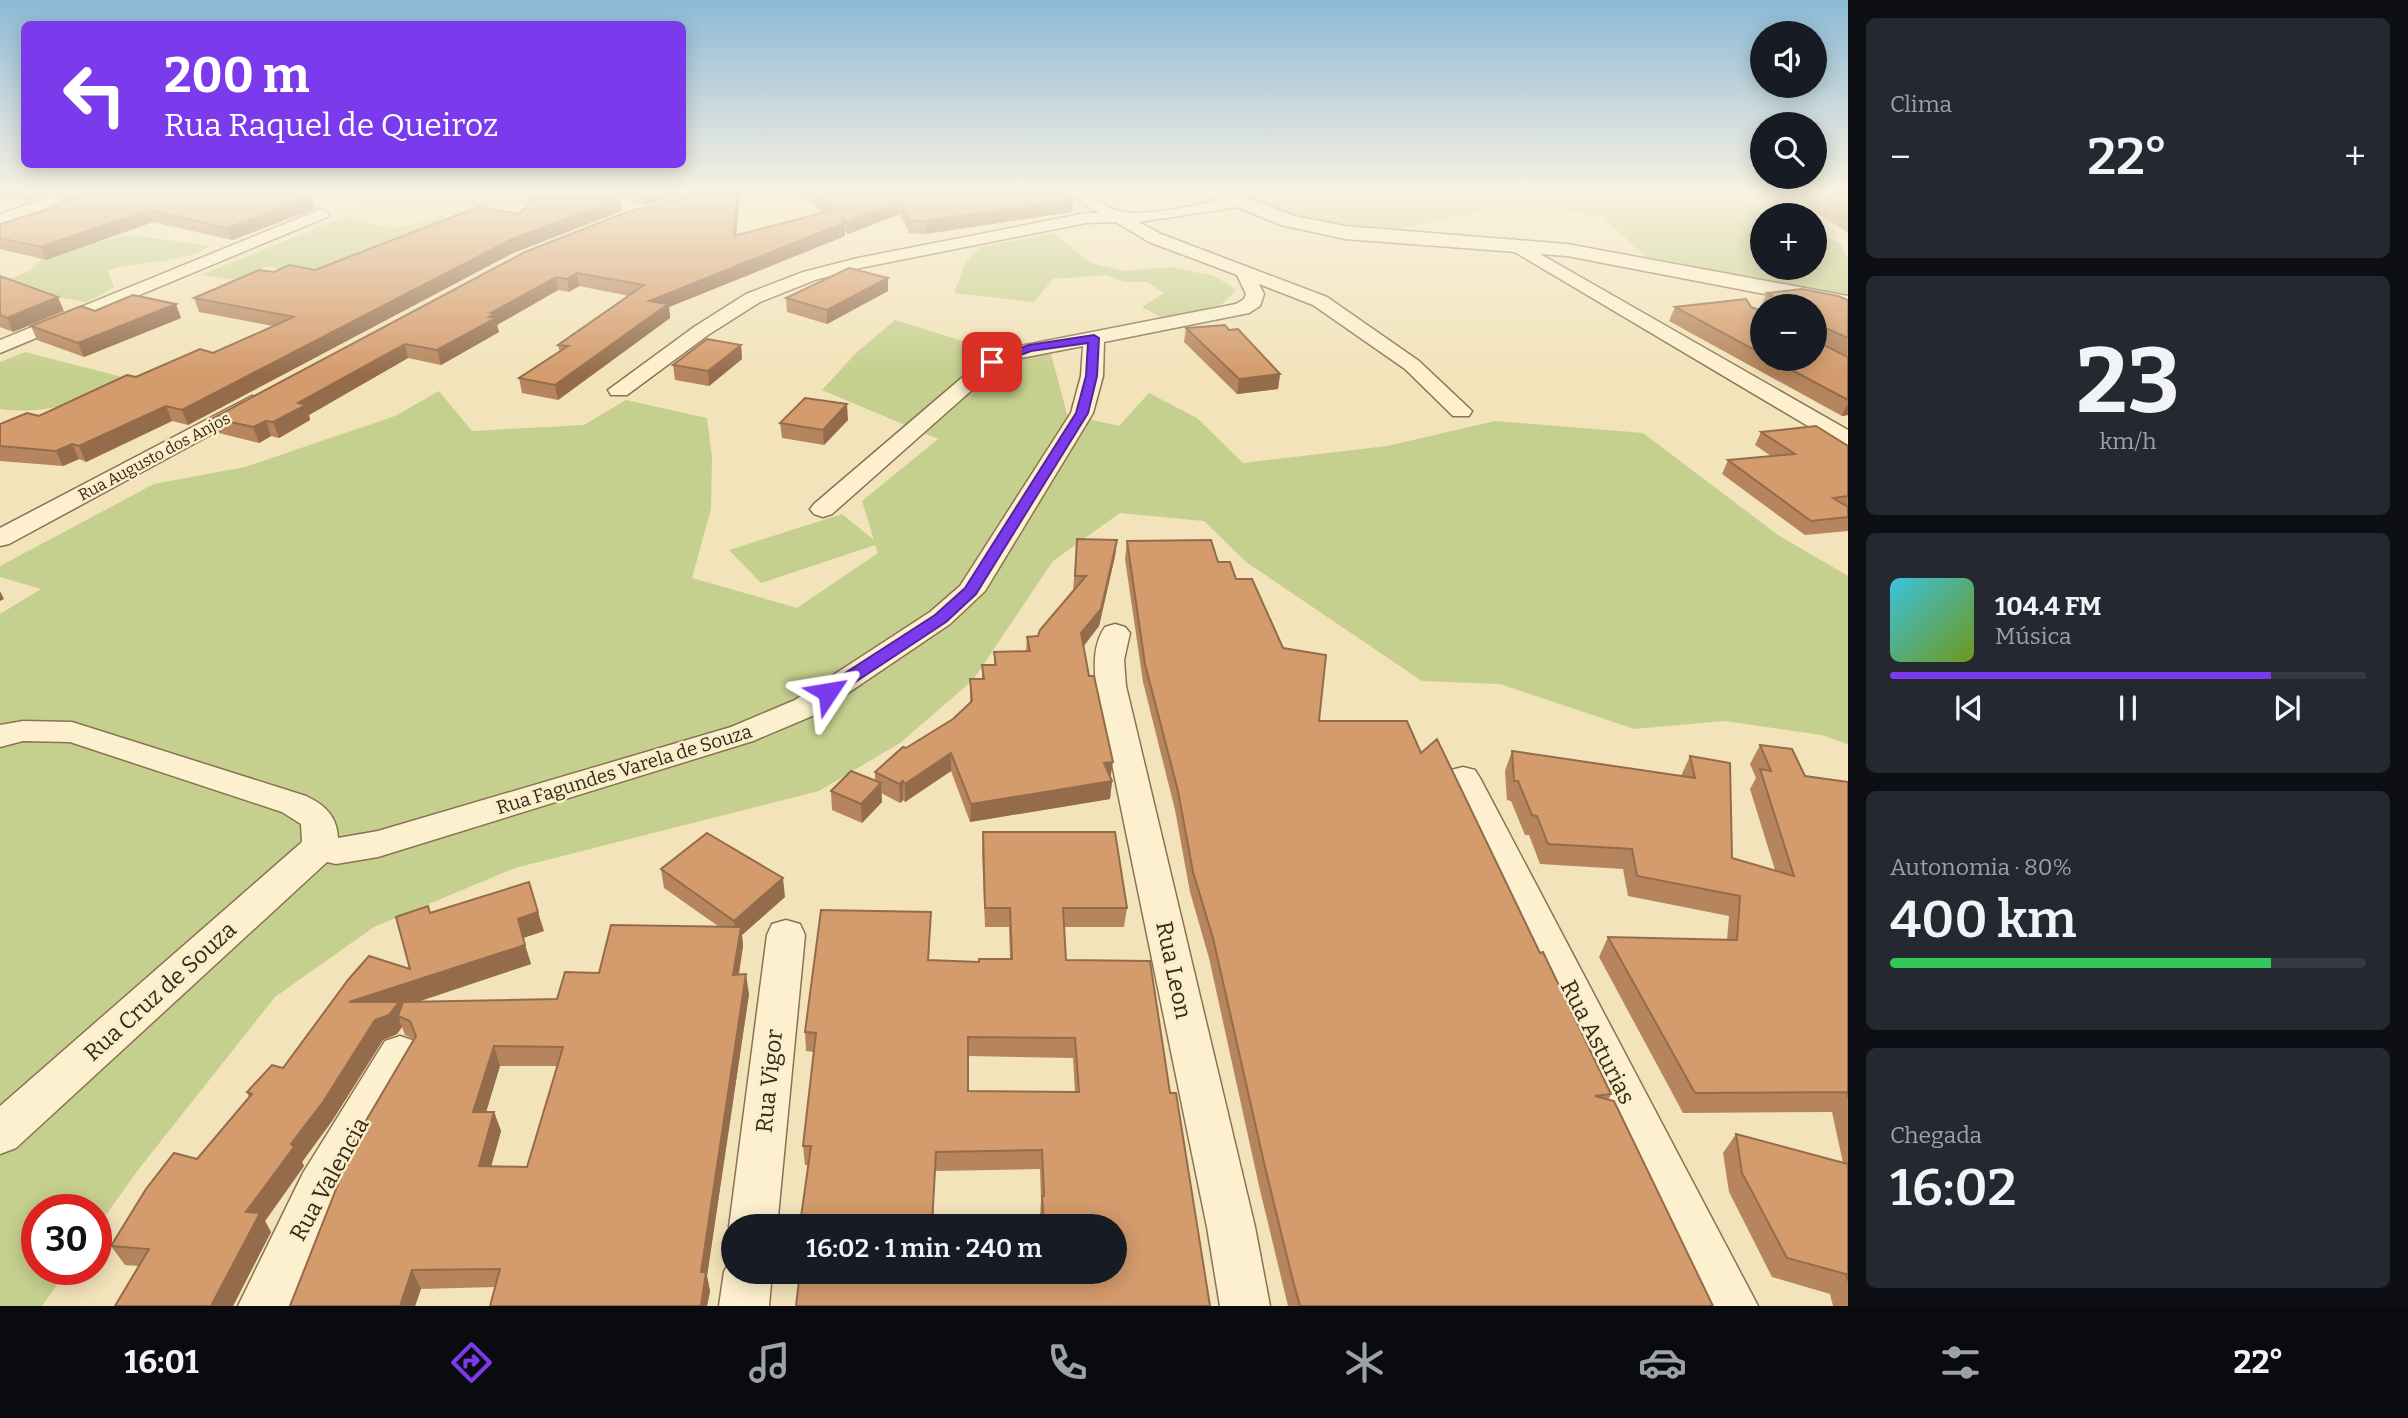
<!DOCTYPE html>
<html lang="pt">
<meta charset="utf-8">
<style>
body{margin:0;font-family:Bitter,serif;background:#242831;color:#f1f3f6;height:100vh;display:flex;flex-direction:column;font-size:26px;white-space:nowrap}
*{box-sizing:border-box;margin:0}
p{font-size:23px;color:#9ea1a6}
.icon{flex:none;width:38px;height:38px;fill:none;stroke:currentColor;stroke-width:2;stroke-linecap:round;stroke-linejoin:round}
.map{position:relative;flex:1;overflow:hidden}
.details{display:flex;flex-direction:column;gap:18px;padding:18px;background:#0d0f14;width:560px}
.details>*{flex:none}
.banner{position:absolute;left:21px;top:21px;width:665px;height:147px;border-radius:10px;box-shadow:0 4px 18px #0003;background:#7c3aed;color:#fff;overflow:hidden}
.tools{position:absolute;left:1750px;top:21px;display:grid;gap:14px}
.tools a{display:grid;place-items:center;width:77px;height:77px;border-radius:50%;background:#171b24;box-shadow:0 4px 18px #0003;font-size:35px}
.speed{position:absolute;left:21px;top:1194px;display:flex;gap:14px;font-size:35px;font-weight:700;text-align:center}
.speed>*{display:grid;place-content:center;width:91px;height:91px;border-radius:50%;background:#171b24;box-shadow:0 4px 18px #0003;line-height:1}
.speed .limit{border:10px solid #d22;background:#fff;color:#111}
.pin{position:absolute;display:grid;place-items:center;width:60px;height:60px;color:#fff;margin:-30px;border-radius:14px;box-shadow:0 4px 10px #0006}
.me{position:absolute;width:77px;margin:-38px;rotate:57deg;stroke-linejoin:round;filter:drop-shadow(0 0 5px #0008)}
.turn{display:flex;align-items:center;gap:24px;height:147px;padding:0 28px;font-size:32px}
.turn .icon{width:91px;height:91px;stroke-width:2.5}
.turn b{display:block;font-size:49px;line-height:60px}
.big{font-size:52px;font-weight:600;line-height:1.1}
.details .tile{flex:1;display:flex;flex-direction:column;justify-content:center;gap:10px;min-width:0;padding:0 24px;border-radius:10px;background:#242831}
.details .dial{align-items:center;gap:0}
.dial b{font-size:91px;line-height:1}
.song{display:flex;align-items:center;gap:21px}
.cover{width:84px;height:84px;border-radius:10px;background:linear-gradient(135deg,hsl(190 70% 55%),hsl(80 70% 35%))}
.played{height:7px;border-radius:4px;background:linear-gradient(90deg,#7c3aed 80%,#363941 80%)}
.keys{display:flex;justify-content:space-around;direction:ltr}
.heat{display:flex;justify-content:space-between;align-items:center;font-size:38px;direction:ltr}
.charge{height:10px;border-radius:5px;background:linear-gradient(90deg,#34c759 80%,#363941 0)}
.trip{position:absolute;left:721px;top:1214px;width:406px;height:70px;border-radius:35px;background:#171b24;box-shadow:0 4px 18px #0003;font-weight:600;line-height:70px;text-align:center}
.menu{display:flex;height:112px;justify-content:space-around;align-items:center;background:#090b0e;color:#9ea1a6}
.menu .icon{width:49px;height:49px}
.menu .on{color:#7c3aed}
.menu b{font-size:32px;color:#f1f3f6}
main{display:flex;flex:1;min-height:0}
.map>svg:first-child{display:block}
.green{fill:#c6d08e}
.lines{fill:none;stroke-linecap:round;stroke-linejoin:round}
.minor-casing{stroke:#8a7253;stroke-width:3}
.tertiary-casing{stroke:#8a7253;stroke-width:3}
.minor{fill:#fcf0ce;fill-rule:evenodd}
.tertiary{fill:#fcf0ce;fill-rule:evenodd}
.wall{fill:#b6855d;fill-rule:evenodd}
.shaded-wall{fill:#946c4c}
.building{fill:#d49b6c;stroke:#946c4c;stroke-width:2;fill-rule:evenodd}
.route{fill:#7c3aed;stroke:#51269a;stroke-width:2}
.labels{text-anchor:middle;stroke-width:5;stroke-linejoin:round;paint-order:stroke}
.far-street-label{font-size:16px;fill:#372919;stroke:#f9edca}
.street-label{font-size:19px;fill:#372919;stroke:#f9edca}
.near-street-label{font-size:23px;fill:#372919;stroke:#f9edca}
</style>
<main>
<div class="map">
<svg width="1848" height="1306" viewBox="0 0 1848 1306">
<rect width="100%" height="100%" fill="#f2e3ba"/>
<g class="green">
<polygon points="302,191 587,191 515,205 487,207 350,201"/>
<polygon points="1231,191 1731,191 1766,215 1762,215 1762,268 1815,268 1815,233 1840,243 1848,258 1848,294 1744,281 1646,257 1601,215 1515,204 1382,232 1323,225"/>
<path d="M442 215 453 223 308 276 268 266 238 280 201 275 346 216C394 232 395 231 442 215Z"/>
<polygon points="1053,233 1091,263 1124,271 1171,267 1215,276 1236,290 1222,304 1166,320 1142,307 1164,293 1147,282 1124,282 1107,275 1053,279 1034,302 954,293 965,263 981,247"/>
<path d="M130 235 210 246C181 265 141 259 108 271L114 287 87 302 17 291 0 283 29 271 49 253Z"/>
<polygon points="895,320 969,343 1051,354 1067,414 1119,426 1149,393 1197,418 1243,463 1387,446 1495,421 1643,433 1778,535 1848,576 1848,744 1821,735 1724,721 1634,729 1500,684 1422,681 1246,562 1204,521 1120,513 1053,561 973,680 900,743 819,791 515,868 374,927 275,997 138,1170 96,1229 96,1209 37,1209 37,1269 68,1269 42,1306 0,1306 0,614 41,589 0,577 0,566 154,484 245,467 395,416 439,391 472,431 584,425 626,400 707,418 712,458 711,509 692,578 797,608 878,553 875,545 761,583 729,550 842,514 874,540 862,501 938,439 822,390 855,354"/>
<path d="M25 352 130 379C84 399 52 416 0 409V362Z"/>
</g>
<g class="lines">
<g class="minor-casing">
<g id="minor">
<polygon points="67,191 89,191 87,194 0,224 0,214"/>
<path d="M1064 191C1095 189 1101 209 1124 212 1154 216 1207 202 1238 197L1244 199 1246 202 1238 207 1139 222 1161 234 1327 297 1419 361 1472 411 1469 416H1453L1405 369 1313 305 1259 284 1264 294 1260 306 1249 313 1104 342 1103 376 1093 413 985 591 950 624 817 714 753 741 378 857 336 864 327 862 16 1148 0 1154V1106L302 842 301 824 282 812 70 742 23 741 0 747V725L23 721 72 722 306 796C325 805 337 816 338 838L378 831 731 727 795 700 930 612 960 586 1071 413 1081 376 1083 346 1016 359 999 366 832 514 823 517 814 514 810 509 814 504 985 358 1010 348 1236 304 1244 299 1246 294 1237 275 1149 242 1116 222 1086 223 860 268 815 280 760 302 708 335 627 395H611L608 390 694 327 746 294 803 272 858 258 1086 213H1099Z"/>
<polygon points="321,209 329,214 327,217 0,353 0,340"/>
<polygon points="1514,239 1848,430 1848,447 1840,445 1508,248 1505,244"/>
<polygon points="252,396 260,398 263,403 260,408 9,544 0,546 0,528"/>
<path d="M1115 624 1125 627 1130 633 1124 660 1126 686 1255 1227 1270 1306H1220L1207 1227 1096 686C1094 666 1093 644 1105 627Z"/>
<polygon points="1463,767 1475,770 1480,778 1758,1306 1707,1306 1446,778 1451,770"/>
<polygon points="786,920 800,924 805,935 777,1227 733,1227 733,1236 729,1227 767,935 772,924"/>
<polygon points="400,1036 415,1041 421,1054 335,1203 289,1306 238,1306 303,1173 385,1041"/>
<polygon points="733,1254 733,1272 772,1272 769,1306 719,1306 724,1272"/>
</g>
</g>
<g class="tertiary-casing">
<polygon id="tertiary" points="1205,191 1230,191 1295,216 1345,226 1567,244 1848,296 1848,310 1567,256 1345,239 1281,225 1208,195"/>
</g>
<use href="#minor" class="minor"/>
<use href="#tertiary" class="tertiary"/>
</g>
<g class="wall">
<polygon points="0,191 60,191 29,201 0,196"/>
<polygon points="609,191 699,191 644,205"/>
<polygon points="711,191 740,191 736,235 823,213 797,191 1070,191 1069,198 1073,200 1072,212 925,234 909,233 900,214 848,234 845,231 845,236 669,307 670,318 558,400 522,393 519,378 560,352 558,345 629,296 579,286 569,292 558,290 497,325 499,332 441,365 408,358 309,415 310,420 279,438 271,436 259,443 219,433 213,418"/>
<polygon points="1803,191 1848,191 1848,233 1799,201"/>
<polygon points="55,194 311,197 314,209 232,240 153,222 46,260 0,249 0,224 52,208 59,203"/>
<polygon points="620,199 622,211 513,253 188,425 172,421 86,462 79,459 63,466 0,461 0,424 39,416 136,377 213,353 273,326 199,312 194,298 274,272 315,270 519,214"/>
<polygon points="0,276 64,311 13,332 0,327"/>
<polygon points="888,278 888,291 827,324 787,312 786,298"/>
<polygon points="1767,293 1848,300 1848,356 1820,343 1848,357 1848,415 1842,416 1669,321 1675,307 1751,307 1762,311 1762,359 1815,359 1815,306 1762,307 1761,306"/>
<polygon points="95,311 181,318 84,357 37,340 31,326"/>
<polygon points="1186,328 1280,374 1278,389 1237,394 1184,342"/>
<polygon points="741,345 742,359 709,386 675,380 673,365"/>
<polygon points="848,420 824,445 782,438 780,423"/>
<polygon points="1761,432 1848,446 1848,531 1805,535 1722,474 1728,460 1771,456 1755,445"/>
<polygon points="1077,539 1117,540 1115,556 1099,626 1083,646 1089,676 1112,781 1110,799 970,822 951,771 905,802 903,800 900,803 881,793 882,802 862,823 832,810 831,791 875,781 875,772 906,748 953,719 970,703 970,679 982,679 982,665 994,665 994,652 1026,651 1027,637 1038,636 1073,591"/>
<polygon points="1127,541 1218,562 1236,579 1283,648 1319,721 1421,753 1540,953 1611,1094 1609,1099 1713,1306 1288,1306 1259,1186 1209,958 1190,892 1175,810 1143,682 1125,559"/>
<polygon points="1760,745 1805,776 1848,782 1848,1306 1833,1306 1830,1294 1772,1277 1729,1192 1723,1153 1736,1134 1843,1163 1832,1112 1683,1113 1599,957 1608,937 1727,940 1729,916 1628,896 1623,869 1540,864 1529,835 1525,835 1511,801 1507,800 1505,771 1512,751 1681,776 1690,756 1732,858 1775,870 1750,789 1756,778 1750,764"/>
<path d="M983 832 1127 908 1124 927H1064L1066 960 1170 1093 1210 1306H796L1115 1227H1041L1040 1215 1041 1200 1040 1169 935 1171 933 1224 942 1227H802L801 1217 808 1165H805L803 1146 814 1052 806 1051 805 1032 931 912 929 960 979 962 1010 959 1009 927H985L982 851ZM968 1056 1073 1058 1075 1092 968 1091Z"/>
<path d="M661 869 785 897 742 935 743 946 739 975 749 994 707 1276 710 1291 707 1306H490L495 1287 421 1289 415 1306H290L352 1149 351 1146 414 1039 405 1035 402 1027 397 1034 383 1040 332 1121 302 1162 304 1166 265 1221 271 1232 233 1306H115L139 1266 125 1265 111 1246 197 1159 249 1097 247 1092 283 1068 410 969 430 913 544 931 523 938 531 964 418 1002 557 999 599 973 718 926 664 888ZM500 1066H557L527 1167 491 1166 501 1131 494 1112H486Z"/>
</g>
<g class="shaded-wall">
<polygon points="25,191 60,191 29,201"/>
<polygon points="652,191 699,191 644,205 643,193"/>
<polygon points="738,191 740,191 735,249 734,236"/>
<polygon points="1065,191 1070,191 1069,200 1073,200 1072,212 925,234 925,221 1062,194"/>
<polygon points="311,197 314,209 232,240 227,228"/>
<polygon points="620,199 622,211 513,253 188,425 182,410 510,240"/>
<polygon points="900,202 900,214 848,234 847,222"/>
<polygon points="148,210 153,222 46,260 41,247"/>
<polygon points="844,223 845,236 669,307 670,318 558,400 555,385 649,301"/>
<polygon points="577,273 579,286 569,292 567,279"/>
<polygon points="556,277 558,290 497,325 499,332 441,365 437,350 489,317 491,313"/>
<polygon points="888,278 888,291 827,324 827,310"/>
<polygon points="58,297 64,311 13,332 7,318"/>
<polygon points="176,304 181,318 84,357 78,343"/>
<polygon points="405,344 408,358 309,415 310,420 279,438 273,422 298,403"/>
<polygon points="741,345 742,359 709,386 708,371"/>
<polygon points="1280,374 1278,389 1237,394 1239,379"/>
<polygon points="1848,402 1848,415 1842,416"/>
<polygon points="847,404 848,420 824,445 823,430"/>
<polygon points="166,406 172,421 86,462 79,446"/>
<polygon points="266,421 271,436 259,443 253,427"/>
<polygon points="72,444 79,459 63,466 56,451"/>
<polygon points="1117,540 1115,556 1099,626 1080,651 1081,633"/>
<polygon points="0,591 4,599 0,601"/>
<polygon points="951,753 951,771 905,802 905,784"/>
<polygon points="1113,762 1110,780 1104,763"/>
<polygon points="903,781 903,800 900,803 899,784"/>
<polygon points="1112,781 1110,799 970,822 971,804"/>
<polygon points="881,783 882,802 862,823 861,804"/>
<polygon points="783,878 785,897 742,935 743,946 735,994 733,975 736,940 734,921"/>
<polygon points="538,912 544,931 523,938 518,919"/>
<polygon points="525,945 531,964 401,1007 398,1016 402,1027 397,1034 383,1040 332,1121 302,1162 304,1166 265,1221 271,1232 233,1306 211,1306 246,1212 291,1144 349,1002"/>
<polygon points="746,974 749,994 707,1276 710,1291 707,1306 701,1306 701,1272"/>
<polygon points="494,1046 500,1066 480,1132 473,1112"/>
<polygon points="494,1112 501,1131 486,1185 479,1166"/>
<polygon points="412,1270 421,1289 415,1306 400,1306"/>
</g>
<g class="building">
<polygon points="66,191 278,191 311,197 227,228 148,210 41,247 0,238 0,224 52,208 52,206 76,198 55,194"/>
<polygon points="637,191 652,191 643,193"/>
<polygon points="711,191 738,191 734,236 833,210 810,191 1066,191 1069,193 1062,194 1073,200 925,221 909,221 900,202 847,222 842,217 844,223 649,301 668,304 555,385 519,378 568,346 558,345 644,285 577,273 567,279 556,277 491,313 495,314 489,317 496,318 437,350 405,344 298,403 306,405 273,422 266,421 253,427 213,418 525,252 627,212"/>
<polygon points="1817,191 1848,191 1848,210"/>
<polygon points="536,197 620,199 510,240 182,410 166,406 79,446 72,444 56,451 0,446 0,424 27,413 39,416 127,375 136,377 200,349 213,353 294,317 194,298 259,270 274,272 289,265 315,270 478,207 519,214"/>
<polygon points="849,268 888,278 827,310 786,298"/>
<polygon points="0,276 58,297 7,318 0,315"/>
<polygon points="1802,289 1838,296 1848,300 1848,338 1819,325 1820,343 1848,357 1848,400 1771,359 1815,359 1815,306 1769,306 1770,296 1773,296 1767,293"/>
<polygon points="133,295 176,304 78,343 31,326 81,306 95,311"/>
<polygon points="1746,299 1751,307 1762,311 1762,354 1675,307"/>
<polygon points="1225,325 1229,330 1238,329 1280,374 1239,379 1186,328"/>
<polygon points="707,339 741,345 708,371 673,365"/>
<polygon points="805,398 847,404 823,430 780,423"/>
<polygon points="1816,426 1848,446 1848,496 1833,498 1848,507 1848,517 1811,521 1728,460 1795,454 1761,432"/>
<polygon points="1077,539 1117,540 1101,609 1081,633 1089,676 1094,676 1113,762 1104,763 1112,781 971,804 951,753 905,784 903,781 899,784 875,772 903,747 906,748 953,719 972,701 970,679 984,679 982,665 996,665 994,652 1030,651 1027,637 1038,636 1040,630 1086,576 1075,576"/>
<polygon points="1211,540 1218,562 1230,562 1236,579 1252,579 1283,648 1326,655 1319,721 1407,721 1421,753 1437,739 1540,953 1543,952 1611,1094 1595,1096 1614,1101 1713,1306 1300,1306 1292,1277 1265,1167 1213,938 1193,872 1178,791 1145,664 1127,541"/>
<polygon points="1760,745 1792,749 1805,776 1848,782 1848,1098 1847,1092 1695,1093 1608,937 1737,940 1740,896 1637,876 1632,849 1548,844 1537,816 1532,815 1518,781 1514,781 1512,751 1695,778 1690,756 1730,763 1732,858 1794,876 1760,769 1771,771"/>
<polygon points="851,771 881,783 861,804 831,791"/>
<path d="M983 832H1115L1127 908H1063L1066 960 1150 961 1170 1093H1176L1210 1306H796L800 1272H1115V1227H1044L1042 1196H1044L1042 1150 936 1152 932 1224H943L942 1227H806L807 1217H801L811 1146H803L816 1033 805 1032 821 910 931 912 928 960 979 962V959H1012L1010 908H985ZM968 1037 1075 1038 1079 1092 968 1091Z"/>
<polygon points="707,833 783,878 734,921 661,869"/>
<polygon points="529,882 538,912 518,919 525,945 349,1002 399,1002 389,1015 375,1020 323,1102 291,1144 294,1147 246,1212 260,1213 211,1306 115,1306 149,1249 111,1246 146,1189 174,1153 197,1159 252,1094 247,1092 272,1065 283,1068 348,980 369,956 410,969 396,917 428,906 430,913"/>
<path d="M611 925 741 927 733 975 746 974 701 1272H706L701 1306H490L500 1269 412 1270 400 1306H290L353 1146H351L416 1036 410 1021 398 1016 403 1002 557 999 565 972 599 973ZM494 1046 563 1047 527 1167 479 1166 494 1112H473Z"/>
<polygon points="1736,1134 1848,1164 1848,1281 1846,1274 1787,1258 1742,1173"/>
</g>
<linearGradient id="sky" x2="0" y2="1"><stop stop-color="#8bbad5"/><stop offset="0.51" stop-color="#f9f2e0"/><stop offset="1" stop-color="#f9f2e0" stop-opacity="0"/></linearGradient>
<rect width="1848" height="374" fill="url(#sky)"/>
<polygon class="route" points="1094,335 1099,338 1097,376 1088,413 976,594 946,622 834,696 822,696 820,692 822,688 935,615 965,588 1076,413 1086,376 1088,343 1031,351 992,366 988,365 988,360 1029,345"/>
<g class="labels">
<g class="far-street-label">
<text transform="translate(154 456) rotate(-28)" y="6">Rua Augusto dos Anjos</text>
</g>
<g class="street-label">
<text transform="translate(624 769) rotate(-17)" y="7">Rua Fagundes Varela de Souza</text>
</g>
<g class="near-street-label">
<text transform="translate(1174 970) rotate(78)" y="8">Rua Leon</text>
<text transform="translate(160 991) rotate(-42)" y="8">Rua Cruz de Souza</text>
<text transform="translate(1598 1042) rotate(63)" y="8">Rua Asturias</text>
<text transform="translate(769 1081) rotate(-84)" y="8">Rua Vigor</text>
<text transform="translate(329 1179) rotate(-61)" y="8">Rua Valencia</text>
</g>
</g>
</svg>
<div class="tools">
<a><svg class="icon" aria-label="sound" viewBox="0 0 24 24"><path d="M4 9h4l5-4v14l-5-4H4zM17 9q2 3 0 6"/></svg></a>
<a><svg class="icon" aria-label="search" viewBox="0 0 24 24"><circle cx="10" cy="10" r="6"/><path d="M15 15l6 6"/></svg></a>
<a>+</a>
<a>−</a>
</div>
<div class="speed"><div class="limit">30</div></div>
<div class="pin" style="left:992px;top:362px;background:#d93025"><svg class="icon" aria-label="arrive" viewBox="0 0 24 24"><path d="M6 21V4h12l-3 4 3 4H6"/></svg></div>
<svg class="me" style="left:828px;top:692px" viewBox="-20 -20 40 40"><path d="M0-17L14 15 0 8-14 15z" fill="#7c3aed" stroke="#fff" stroke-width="4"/></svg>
<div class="trip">16:02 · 1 min · 240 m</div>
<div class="banner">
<div class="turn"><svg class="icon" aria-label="left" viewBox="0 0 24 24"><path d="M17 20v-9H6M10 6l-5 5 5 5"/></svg><div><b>200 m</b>Rua Raquel de Queiroz</div></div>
</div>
</div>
<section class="details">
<div class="tile"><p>Clima</p>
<div class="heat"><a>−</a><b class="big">22°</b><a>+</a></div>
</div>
<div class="tile dial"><b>23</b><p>km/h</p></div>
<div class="tile">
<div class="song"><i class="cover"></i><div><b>104.4 FM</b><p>Música</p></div></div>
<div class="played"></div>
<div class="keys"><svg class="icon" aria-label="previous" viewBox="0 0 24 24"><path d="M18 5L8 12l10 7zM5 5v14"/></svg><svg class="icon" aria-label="pause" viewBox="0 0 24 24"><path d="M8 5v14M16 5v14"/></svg><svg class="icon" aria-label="next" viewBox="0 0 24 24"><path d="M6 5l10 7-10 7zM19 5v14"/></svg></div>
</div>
<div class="tile"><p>Autonomia · 80%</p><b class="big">400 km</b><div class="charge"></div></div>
<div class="tile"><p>Chegada</p><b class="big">16:02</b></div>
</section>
</main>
<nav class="menu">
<b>16:01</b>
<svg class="icon on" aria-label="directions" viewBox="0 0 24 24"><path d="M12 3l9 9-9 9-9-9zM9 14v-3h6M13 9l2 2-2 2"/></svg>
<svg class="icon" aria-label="music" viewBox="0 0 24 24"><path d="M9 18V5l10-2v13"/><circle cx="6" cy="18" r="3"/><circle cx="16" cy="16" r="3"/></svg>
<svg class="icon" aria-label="phone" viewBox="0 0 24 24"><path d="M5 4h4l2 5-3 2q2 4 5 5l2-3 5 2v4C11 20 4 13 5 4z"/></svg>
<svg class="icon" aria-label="climate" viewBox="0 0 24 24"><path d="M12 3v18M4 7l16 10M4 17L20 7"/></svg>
<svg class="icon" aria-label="car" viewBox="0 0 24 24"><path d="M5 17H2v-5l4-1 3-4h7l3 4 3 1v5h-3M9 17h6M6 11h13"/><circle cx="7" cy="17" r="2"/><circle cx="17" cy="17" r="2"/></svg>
<svg class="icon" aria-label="filters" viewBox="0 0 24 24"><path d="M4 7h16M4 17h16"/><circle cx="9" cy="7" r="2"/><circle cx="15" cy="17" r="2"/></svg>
<b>22°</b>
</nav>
